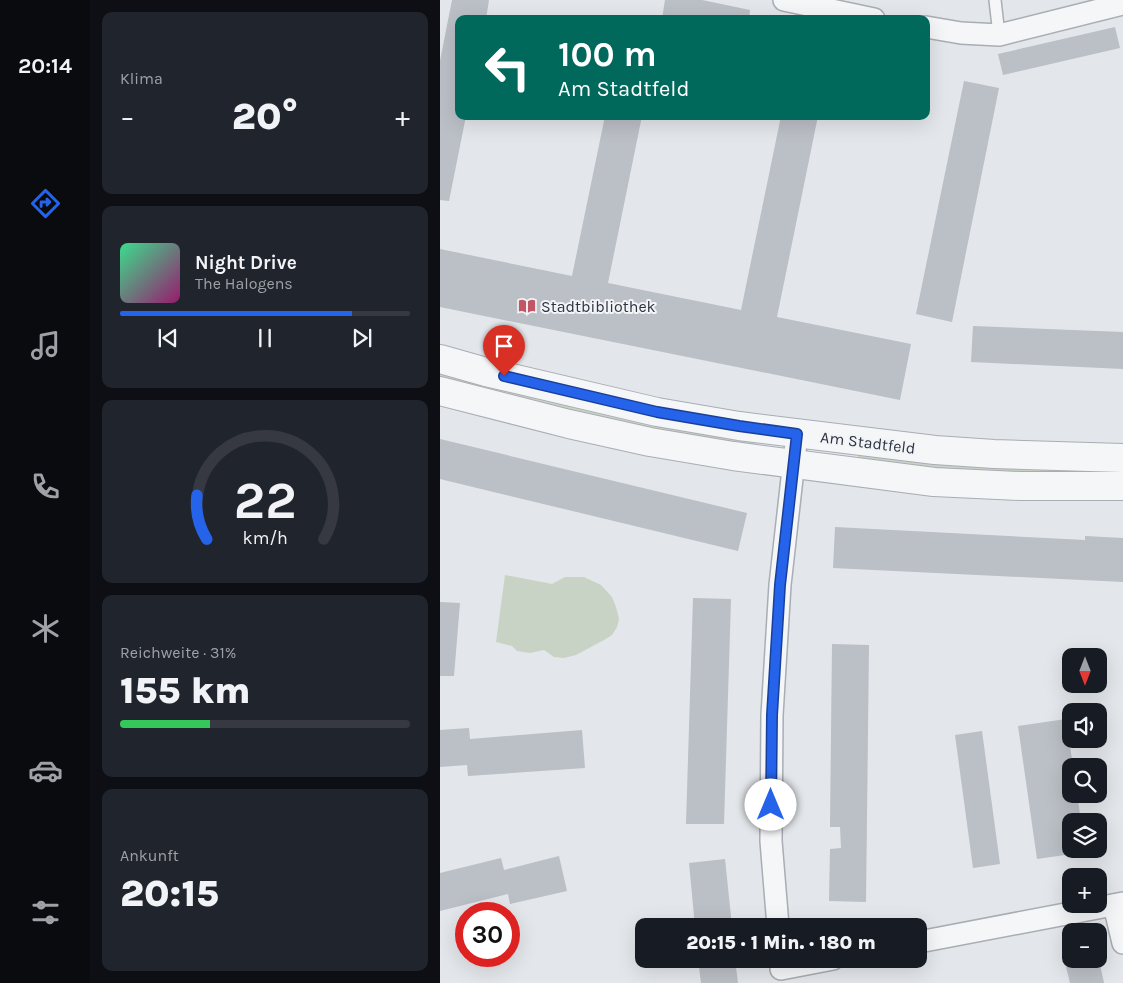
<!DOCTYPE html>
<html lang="de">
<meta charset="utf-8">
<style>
body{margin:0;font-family:Karla,sans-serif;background:#20242c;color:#f1f3f6;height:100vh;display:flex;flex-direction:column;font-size:19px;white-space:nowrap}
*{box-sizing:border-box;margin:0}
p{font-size:16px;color:#9ea1a6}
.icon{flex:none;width:28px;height:28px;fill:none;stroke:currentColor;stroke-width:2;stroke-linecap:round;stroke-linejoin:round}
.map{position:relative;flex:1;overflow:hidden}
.side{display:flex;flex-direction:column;gap:12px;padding:12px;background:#0d0f14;width:350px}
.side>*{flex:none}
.guide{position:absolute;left:15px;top:15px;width:475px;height:105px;border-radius:10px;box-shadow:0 5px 20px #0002;background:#00695c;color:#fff;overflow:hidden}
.needle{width:32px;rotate:180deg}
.controls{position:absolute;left:622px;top:648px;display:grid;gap:10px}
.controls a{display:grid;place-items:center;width:45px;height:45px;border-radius:10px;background:#171b24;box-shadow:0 5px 20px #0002;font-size:25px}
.speed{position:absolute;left:15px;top:902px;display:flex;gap:10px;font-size:25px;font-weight:700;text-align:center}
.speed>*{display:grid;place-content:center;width:65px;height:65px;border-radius:50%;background:#171b24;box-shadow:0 5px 20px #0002;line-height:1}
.speed .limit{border:8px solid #d22;background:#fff;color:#111}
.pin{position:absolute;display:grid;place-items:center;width:42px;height:42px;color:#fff;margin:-51px -21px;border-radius:50% 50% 50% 0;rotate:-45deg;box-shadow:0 0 5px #0007}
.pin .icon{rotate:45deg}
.me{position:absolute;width:55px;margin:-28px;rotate:0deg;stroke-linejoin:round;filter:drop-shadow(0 0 4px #0008)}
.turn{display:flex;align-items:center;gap:18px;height:105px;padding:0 20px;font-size:22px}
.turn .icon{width:65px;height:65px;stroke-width:2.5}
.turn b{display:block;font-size:35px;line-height:42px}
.big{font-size:38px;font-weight:800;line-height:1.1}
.side .card{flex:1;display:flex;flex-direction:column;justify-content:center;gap:8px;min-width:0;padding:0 18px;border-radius:10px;background:#20242c}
.side .dial{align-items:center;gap:0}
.dial svg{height:130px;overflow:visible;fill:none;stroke:#363941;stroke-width:7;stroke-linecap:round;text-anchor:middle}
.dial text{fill:#f1f3f6;stroke:none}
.song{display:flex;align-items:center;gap:15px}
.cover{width:60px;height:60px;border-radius:8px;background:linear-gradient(135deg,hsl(150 70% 55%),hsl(320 70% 35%))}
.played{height:5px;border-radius:2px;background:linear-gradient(90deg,#2563eb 80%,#363941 80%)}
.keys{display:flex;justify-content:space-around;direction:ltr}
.heat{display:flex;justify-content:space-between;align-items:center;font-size:28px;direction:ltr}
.charge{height:8px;border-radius:4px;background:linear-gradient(90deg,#34c759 31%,#363941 0)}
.trip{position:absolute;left:195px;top:918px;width:292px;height:50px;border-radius:10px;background:#171b24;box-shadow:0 5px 20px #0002;font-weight:800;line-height:50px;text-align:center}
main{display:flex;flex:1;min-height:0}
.dock{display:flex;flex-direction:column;width:90px;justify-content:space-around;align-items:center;background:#090b0e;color:#9ea1a6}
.dock .icon{width:35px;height:35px}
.dock .current{color:#2563eb}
.dock b{font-size:22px;color:#f1f3f6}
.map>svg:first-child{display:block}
.green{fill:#c8d3c5}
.building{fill:#bbbfc6}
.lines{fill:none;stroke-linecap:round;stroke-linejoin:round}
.service-casing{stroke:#a9adb4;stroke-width:14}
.minor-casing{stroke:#a9adb4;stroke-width:24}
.tertiary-casing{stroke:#a9adb4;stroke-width:30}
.service{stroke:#f5f6f8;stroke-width:11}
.minor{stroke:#f5f6f8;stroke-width:21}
.tertiary{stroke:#f5f6f8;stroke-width:28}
.route-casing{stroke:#184099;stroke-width:12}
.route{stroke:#2563eb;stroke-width:9}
.labels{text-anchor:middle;stroke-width:4;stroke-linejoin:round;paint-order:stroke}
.poi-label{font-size:16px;fill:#2d3440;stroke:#f2f4f7;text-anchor:start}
.street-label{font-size:16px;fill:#2d3440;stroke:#f2f4f7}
</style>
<main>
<nav class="dock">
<b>20:14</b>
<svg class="icon current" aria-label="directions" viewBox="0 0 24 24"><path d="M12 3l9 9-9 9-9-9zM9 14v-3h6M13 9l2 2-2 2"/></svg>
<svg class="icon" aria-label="music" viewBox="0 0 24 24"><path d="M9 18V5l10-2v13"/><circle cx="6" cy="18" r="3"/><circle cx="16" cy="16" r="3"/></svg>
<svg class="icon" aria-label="phone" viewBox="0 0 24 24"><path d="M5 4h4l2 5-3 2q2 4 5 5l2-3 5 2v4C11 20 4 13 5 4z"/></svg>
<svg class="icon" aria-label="climate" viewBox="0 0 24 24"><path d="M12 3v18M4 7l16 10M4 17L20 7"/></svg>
<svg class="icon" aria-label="car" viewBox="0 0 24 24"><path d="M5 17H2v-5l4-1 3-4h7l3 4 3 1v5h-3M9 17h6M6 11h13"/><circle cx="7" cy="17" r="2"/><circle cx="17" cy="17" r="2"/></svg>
<svg class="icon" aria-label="filters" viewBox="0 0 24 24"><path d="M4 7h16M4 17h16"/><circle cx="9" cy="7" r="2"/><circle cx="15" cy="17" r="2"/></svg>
</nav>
<section class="side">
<div class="card"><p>Klima</p>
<div class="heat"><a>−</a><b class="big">20°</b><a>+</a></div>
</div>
<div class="card">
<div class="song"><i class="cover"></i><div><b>Night Drive</b><p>The Halogens</p></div></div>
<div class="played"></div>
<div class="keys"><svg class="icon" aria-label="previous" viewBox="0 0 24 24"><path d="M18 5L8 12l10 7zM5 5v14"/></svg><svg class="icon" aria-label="pause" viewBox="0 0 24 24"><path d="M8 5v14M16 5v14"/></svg><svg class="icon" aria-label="next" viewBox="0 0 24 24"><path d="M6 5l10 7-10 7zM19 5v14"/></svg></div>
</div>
<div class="card dial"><svg viewBox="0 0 100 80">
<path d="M14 69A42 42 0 1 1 86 69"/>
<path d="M14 69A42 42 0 0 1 8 42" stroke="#2563eb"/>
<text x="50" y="56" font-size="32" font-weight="700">22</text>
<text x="50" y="72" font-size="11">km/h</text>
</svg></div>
<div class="card"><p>Reichweite · 31%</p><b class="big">155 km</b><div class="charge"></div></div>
<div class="card"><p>Ankunft</p><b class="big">20:15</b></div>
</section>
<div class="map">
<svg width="683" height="983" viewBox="0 0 683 983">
<rect width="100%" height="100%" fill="#e3e6ea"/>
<g class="green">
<polygon points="0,369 317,438 316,447 206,428 0,379"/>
<polygon points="418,453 683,468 683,477 500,470 418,462"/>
<polygon points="65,575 112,584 125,577 144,577 161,585 172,597 176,607 179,619 177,627 172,635 164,640 136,655 124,658 114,657 104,650 90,653 77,651 72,646 56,642"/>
</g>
<g class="building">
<polygon points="12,0 49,0 46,19 19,19 19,116 26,116 9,201 0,200 0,61"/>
<polygon points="225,0 262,0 310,10 309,19 222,19"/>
<polygon points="675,27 680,48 563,75 558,54"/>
<polygon points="524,81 559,88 512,322 476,314"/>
<polygon points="165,116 202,116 168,283 301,310 341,116 378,116 337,317 471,344 460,400 0,307 0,249 132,276"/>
<polygon points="533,326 683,332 683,369 531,362"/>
<polygon points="0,439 307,513 298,551 0,479"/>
<polygon points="395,527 645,540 645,536 683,538 683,582 393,568"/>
<polygon points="253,598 291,599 284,824 246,824"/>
<polygon points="0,602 20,603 14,676 0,676"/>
<polygon points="392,644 429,645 426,902 389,901 390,849 401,848 400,827 390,827"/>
<polygon points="626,719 633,766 631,766 631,794 637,794 641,821 631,821 631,849 645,849 646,852 597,859 578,726"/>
<polygon points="29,728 30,739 142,730 145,768 28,776 27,765 0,767 0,730"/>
<polygon points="542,731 560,864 533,868 515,735"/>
<polygon points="119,856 127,891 70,904 68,894 0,911 0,873 61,858 64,870"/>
<polygon points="285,859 292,926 255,926 249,863"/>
<polygon points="258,959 295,959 298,983 261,983"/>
<polygon points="659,960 664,983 630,983 626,967"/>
</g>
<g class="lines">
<g class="service-casing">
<polyline id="service" points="555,0 559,35"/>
</g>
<g class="minor-casing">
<g id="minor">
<polyline points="344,0 434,19"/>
<polyline points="486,27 521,33 559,35 683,4"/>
<polyline points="674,905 683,943"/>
<polyline points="338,926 331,841 332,715 340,585 357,434"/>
<polyline points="479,942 683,903"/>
<polyline points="341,969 393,959"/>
</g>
</g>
<g class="tertiary-casing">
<g id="tertiary">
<polyline points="0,359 46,372 217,412 299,426 495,450 554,454 683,458"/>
<polyline points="0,391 129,424 210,442 293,456 494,482 580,486 683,486"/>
</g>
</g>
<use href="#service" class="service"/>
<use href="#minor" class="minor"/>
<use href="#tertiary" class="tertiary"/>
</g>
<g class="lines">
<g class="route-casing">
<polyline id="route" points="64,376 217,412 299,426 357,434 340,585 332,715 331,805"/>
</g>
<use href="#route" class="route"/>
</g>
<defs>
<g id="library-bare" transform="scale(1.35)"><path d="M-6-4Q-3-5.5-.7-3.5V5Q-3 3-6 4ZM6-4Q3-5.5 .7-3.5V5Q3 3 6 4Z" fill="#c05666" stroke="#f2f4f7" stroke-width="2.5" paint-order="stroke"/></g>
</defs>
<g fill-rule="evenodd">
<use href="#library-bare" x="87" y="306"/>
</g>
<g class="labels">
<g class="poi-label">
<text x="101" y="312">Stadtbibliothek</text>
</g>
<g class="street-label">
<text transform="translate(428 442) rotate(7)" y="6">Am Stadtfeld</text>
</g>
</g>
</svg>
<div class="controls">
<a><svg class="needle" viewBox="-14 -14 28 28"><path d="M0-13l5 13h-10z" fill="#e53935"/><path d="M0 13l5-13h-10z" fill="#9ea1a6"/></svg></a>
<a><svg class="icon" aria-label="sound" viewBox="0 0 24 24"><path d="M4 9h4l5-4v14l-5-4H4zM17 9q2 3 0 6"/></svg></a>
<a><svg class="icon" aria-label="search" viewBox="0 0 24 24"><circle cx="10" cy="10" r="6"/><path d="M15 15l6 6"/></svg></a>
<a><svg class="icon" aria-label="layers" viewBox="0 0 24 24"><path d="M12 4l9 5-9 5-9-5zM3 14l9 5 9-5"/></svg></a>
<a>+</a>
<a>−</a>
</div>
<div class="speed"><div class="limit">30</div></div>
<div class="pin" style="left:64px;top:376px;background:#d93025"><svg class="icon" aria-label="arrive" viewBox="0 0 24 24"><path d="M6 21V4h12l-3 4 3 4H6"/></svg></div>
<svg class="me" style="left:331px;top:805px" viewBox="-20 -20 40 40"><circle r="19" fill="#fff"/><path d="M0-13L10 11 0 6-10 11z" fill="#2563eb"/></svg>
<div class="trip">20:15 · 1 Min. · 180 m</div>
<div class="guide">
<div class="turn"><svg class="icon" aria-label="left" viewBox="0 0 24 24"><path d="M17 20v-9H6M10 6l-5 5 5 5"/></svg><div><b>100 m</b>Am Stadtfeld</div></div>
</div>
</div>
</main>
